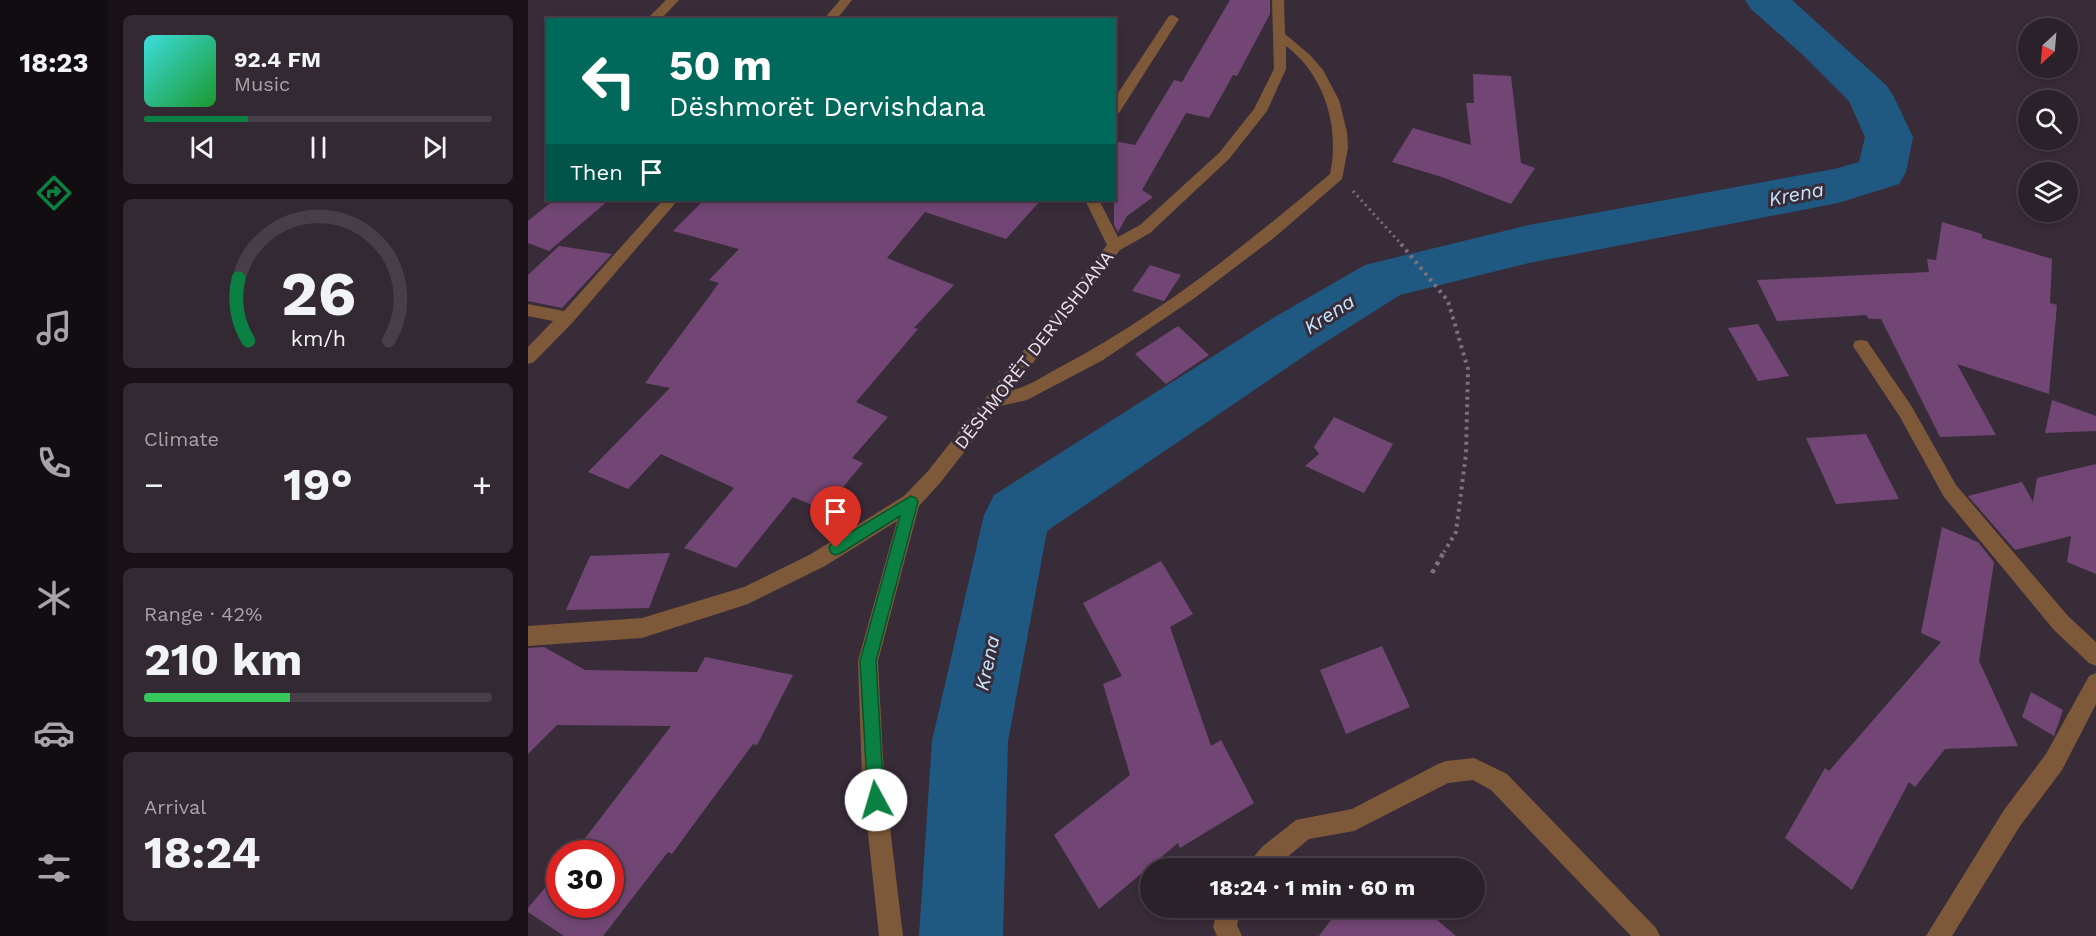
<!DOCTYPE html>
<meta charset="utf-8">
<style>
body{margin:0;font-family:"Work Sans",sans-serif;background:#332933;color:#f1f3f6;height:100vh;display:flex;flex-direction:column;font-size:22px;white-space:nowrap}
*{box-sizing:border-box;margin:0}
p{font-size:20px;color:#a6a3a9}
.icon{flex:none;width:33px;height:33px;fill:none;stroke:currentColor;stroke-width:2;stroke-linecap:round;stroke-linejoin:round}
.map{position:relative;flex:1;overflow:hidden}
.sheet{display:flex;flex-direction:column;gap:15px;padding:15px;background:#181218;width:420px}
.sheet>*{flex:none}
.banner{position:absolute;left:18px;top:18px;width:570px;height:183px;border-radius:0px;box-shadow:0 3px 9px #0003,0 0 0 2px #473e47;background:#00695c;color:#fff;overflow:hidden}
.needle{width:39px;rotate:206deg}
.tools{position:absolute;left:1490px;top:18px;display:grid;gap:12px}
.tools a{display:grid;place-items:center;width:60px;height:60px;border-radius:50%;background:#2b212b;box-shadow:0 3px 9px #0003,0 0 0 2px #473e47;font-size:30px}
.speed{position:absolute;left:18px;top:840px;display:flex;gap:12px;font-size:30px;font-weight:700;text-align:center}
.speed>*{display:grid;place-content:center;width:78px;height:78px;border-radius:50%;background:#2b212b;box-shadow:0 3px 9px #0003,0 0 0 2px #473e47;line-height:1}
.speed .limit{border:9px solid #d22;background:#fff;color:#111}
.pin{position:absolute;display:grid;place-items:center;width:51px;height:51px;color:#fff;margin:-62px -26px;border-radius:50% 50% 50% 0;rotate:-45deg;box-shadow:0 0 6px #0007}
.pin .icon{rotate:45deg}
.me{position:absolute;width:66px;margin:-33px;rotate:354deg;stroke-linejoin:round;filter:drop-shadow(0 0 4px #0008)}
.turn{display:flex;align-items:center;gap:21px;height:126px;padding:0 24px;font-size:27px}
.turn .icon{width:78px;height:78px;stroke-width:2.5}
.turn b{display:block;font-size:42px;line-height:51px}
.then{display:flex;align-items:center;height:57px;padding:0 24px;background:#0003;gap:12px;font-size:22px}
.big{font-size:45px;font-weight:700;line-height:1.1}
.sheet .widget{flex:1;display:flex;flex-direction:column;justify-content:center;gap:9px;min-width:0;padding:0 21px;border-radius:9px;background:#332933}
.sheet .dial{align-items:center;gap:0}
.dial svg{height:156px;overflow:visible;fill:none;stroke:#473e47;stroke-width:7;stroke-linecap:round;text-anchor:middle}
.dial text{fill:#f1f3f6;stroke:none}
.song{display:flex;align-items:center;gap:18px}
.cover{width:72px;height:72px;border-radius:9px;background:linear-gradient(135deg,hsl(180 70% 55%),hsl(130 70% 35%))}
.played{height:6px;border-radius:3px;background:linear-gradient(90deg,#0b8043 30%,#473e47 30%)}
.keys{display:flex;justify-content:space-around;direction:ltr}
.heat{display:flex;justify-content:space-between;align-items:center;font-size:33px;direction:ltr}
.charge{height:9px;border-radius:4px;background:linear-gradient(90deg,#34c759 42%,#473e47 0)}
.trip{position:absolute;left:612px;top:858px;width:345px;height:60px;border-radius:30px;background:#2b212b;box-shadow:0 3px 9px #0003,0 0 0 2px #473e47;font-weight:700;line-height:60px;text-align:center}
main{display:flex;flex:1;min-height:0}
.tab-bar{display:flex;flex-direction:column;width:108px;justify-content:space-around;align-items:center;background:#110d11;color:#a6a3a9}
.tab-bar .icon{width:42px;height:42px}
.tab-bar .on{color:#0b8043}
.tab-bar b{font-size:27px;color:#f1f3f6}
.map>svg:first-child{display:block}
.lines{fill:none;stroke-linecap:round;stroke-linejoin:round}
.river{fill:#1f5981;fill-rule:evenodd}
.building{fill:#714674}
.path-far2{stroke:#7b707b;stroke-width:3;stroke-dasharray:2 4;stroke-linecap:butt}
.path-far1{stroke:#7b707b;stroke-width:4;stroke-dasharray:3 4.5;stroke-linecap:butt}
.path{stroke:#7b707b;stroke-width:4.5;stroke-dasharray:4 5;stroke-linecap:butt}
.street{fill:#7e5939;fill-rule:evenodd}
.route{fill:#0b8043;stroke:#07532c;stroke-width:1.5}
.labels{text-anchor:middle;stroke-width:6;stroke-linejoin:round;paint-order:stroke}
.street-label{font-size:18px;fill:#ede4ed;stroke:#392c39}
.water-label{font-size:20px;font-style:italic;fill:#c6e5fe;stroke:#392c39}
</style>
<main>
<nav class="tab-bar">
<b>18:23</b>
<svg class="icon on" aria-label="directions" viewBox="0 0 24 24"><path d="M12 3l9 9-9 9-9-9zM9 14v-3h6M13 9l2 2-2 2"/></svg>
<svg class="icon" aria-label="music" viewBox="0 0 24 24"><path d="M9 18V5l10-2v13"/><circle cx="6" cy="18" r="3"/><circle cx="16" cy="16" r="3"/></svg>
<svg class="icon" aria-label="phone" viewBox="0 0 24 24"><path d="M5 4h4l2 5-3 2q2 4 5 5l2-3 5 2v4C11 20 4 13 5 4z"/></svg>
<svg class="icon" aria-label="climate" viewBox="0 0 24 24"><path d="M12 3v18M4 7l16 10M4 17L20 7"/></svg>
<svg class="icon" aria-label="car" viewBox="0 0 24 24"><path d="M5 17H2v-5l4-1 3-4h7l3 4 3 1v5h-3M9 17h6M6 11h13"/><circle cx="7" cy="17" r="2"/><circle cx="17" cy="17" r="2"/></svg>
<svg class="icon" aria-label="filters" viewBox="0 0 24 24"><path d="M4 7h16M4 17h16"/><circle cx="9" cy="7" r="2"/><circle cx="15" cy="17" r="2"/></svg>
</nav>
<section class="sheet">
<div class="widget">
<div class="song"><i class="cover"></i><div><b>92.4 FM</b><p>Music</p></div></div>
<div class="played"></div>
<div class="keys"><svg class="icon" aria-label="previous" viewBox="0 0 24 24"><path d="M18 5L8 12l10 7zM5 5v14"/></svg><svg class="icon" aria-label="pause" viewBox="0 0 24 24"><path d="M8 5v14M16 5v14"/></svg><svg class="icon" aria-label="next" viewBox="0 0 24 24"><path d="M6 5l10 7-10 7zM19 5v14"/></svg></div>
</div>
<div class="widget dial"><svg viewBox="0 0 100 80">
<path d="M14 69A42 42 0 1 1 86 69"/>
<path d="M14 69A42 42 0 0 1 9 37" stroke="#0b8043"/>
<text x="50" y="56" font-size="32" font-weight="700">26</text>
<text x="50" y="72" font-size="11">km/h</text>
</svg></div>
<div class="widget"><p>Climate</p>
<div class="heat"><a>−</a><b class="big">19°</b><a>+</a></div>
</div>
<div class="widget"><p>Range · 42%</p><b class="big">210 km</b><div class="charge"></div></div>
<div class="widget"><p>Arrival</p><b class="big">18:24</b></div>
</section>
<div class="map">
<svg width="1568" height="936" viewBox="0 0 1568 936">
<rect width="100%" height="100%" fill="#392c39"/>
<g class="lines">
<polygon class="river" points="1217,0 1264,0 1358,85 1365,95 1385,137 1378,172 1371,184 1310,203 1001,263 872,295 785,350 519,531 480,741 475,936 391,936 404,741 456,515 466,495 745,318 837,265 1001,225 1306,169 1331,162 1337,137 1321,101 1276,56 1223,9"/>
</g>
<g class="building">
<polygon points="702,0 742,0 742,14 709,76 705,75 681,118 658,113 614,190 625,197 599,216 590,232 586,225 586,141 607,145 646,80 654,82"/>
<polygon points="945,74 983,76 993,163 1007,168 983,204 914,177 864,162 885,128 943,145 938,103 946,103"/>
<polygon points="26,200 81,200 21,251 0,243 0,221"/>
<polygon points="176,200 513,200 478,239 397,212 359,258 426,285 386,328 390,329 328,402 360,417 324,458 335,463 296,510 265,497 208,568 156,548 206,488 133,454 100,489 60,472 142,388 117,383 191,283 181,280 211,249 145,231"/>
<polygon points="1414,222 1454,234 1454,238 1524,259 1522,303 1529,305 1521,394 1429,364 1468,435 1412,437 1353,319 1341,319 1338,315 1249,321 1229,280 1401,272 1399,259 1408,260"/>
<polygon points="31,246 84,254 34,308 0,301 0,275"/>
<polygon points="622,265 653,275 636,301 604,291"/>
<polygon points="1230,324 1261,376 1230,381 1200,328"/>
<polygon points="650,326 681,355 638,384 607,354"/>
<polygon points="1524,400 1568,416 1568,431 1517,433"/>
<polygon points="806,417 865,444 836,493 777,466 791,454 786,447"/>
<polygon points="1338,434 1371,499 1308,504 1278,438"/>
<polygon points="1568,464 1568,574 1539,562 1543,536 1487,550 1440,496 1494,482 1505,502 1509,478"/>
<polygon points="1414,527 1450,542 1466,562 1451,661 1490,746 1417,749 1387,787 1381,782 1324,890 1257,838 1297,768 1301,771 1413,642 1393,633"/>
<polygon points="142,553 121,608 38,610 62,556"/>
<polygon points="633,561 665,614 642,627 683,746 693,740 726,803 652,848 650,843 571,909 526,835 602,775 575,684 594,676 555,603"/>
<polygon points="854,646 882,707 818,734 792,670"/>
<polygon points="16,647 57,670 169,672 177,657 265,675 229,745 225,744 144,854 140,852 75,936 36,936 0,912 0,908 32,870 32,904 82,904 82,854 45,854 143,726 29,725 0,754 0,648"/>
<polygon points="1503,692 1535,710 1526,736 1494,717"/>
<polygon points="812,908 895,908 928,936 791,936"/>
</g>
<g class="lines">
<polyline class="path-far2" points="825,191 874,245"/>
<polyline class="path-far1" points="873,244 920,301 940,369 938,454 928,532 916,552"/>
<polyline class="path" points="904,573 917,550"/>
<g class="street">
<polygon points="138,0 151,0 132,20 118,20"/>
<polygon points="312,0 324,0 308,20 295,20"/>
<path d="M744 0H756L757 34 782 55 795 70 811 100 819 132 820 148 814 179 747 237 668 297 575 360 499 400 472 406 412 483 391 506 350 661 356 777 375 936H351L334 777 330 661 369 521 297 566 220 604 114 638 0 646V626L114 618 216 587 283 554 376 496 400 471 579 245 557 200H571L590 237 612 225 691 153 726 109 746 69ZM758 46C797 75 812 128 802 174 719 244 631 315 534 366 518 374 501 387 484 390L592 250 622 233 701 159 739 111 758 69Z"/>
<polygon points="645,15 651,19 591,113 586,114 586,99 641,16"/>
<polygon points="135,200 150,200 45,322 6,362 0,364 0,347 25,321 0,316 0,304 36,311"/>
<polygon points="1333,340 1339,341 1384,407 1428,485 1540,616 1568,642 1568,666 1561,663 1526,630 1416,497 1372,417 1325,346 1327,341"/>
<polygon points="1568,673 1568,704 1534,770 1492,826 1424,936 1398,936 1476,810 1518,754 1561,676"/>
<polygon points="946,758 979,774 1128,928 1132,936 1103,936 963,790 945,780 920,783 826,831 781,839 746,868 720,868 723,860 735,846 768,820 824,809 910,764 918,761"/>
<polygon points="690,908 714,908 709,925 714,936 689,936 685,927"/>
</g>
</g>
<polygon class="route" points="383,496 388,498 390,502 348,661 356,800 354,806 348,809 342,806 340,800 332,661 372,516 313,553 308,555 303,553 301,548 303,544"/>
<g class="labels">
<g class="street-label">
<text transform="translate(506 350) rotate(-52)" y="6">DËSHMORËT DERVISHDANA</text>
</g>
<g class="water-label">
<text transform="translate(1268 194) rotate(-11)" y="7">Krena</text>
<text transform="translate(801 314) rotate(-33)" y="7">Krena</text>
<text transform="translate(459 663) rotate(-78)" y="7">Krena</text>
</g>
</g>
</svg>
<div class="tools">
<a><svg class="needle" viewBox="-14 -14 28 28"><path d="M0-13l5 13h-10z" fill="#e53935"/><path d="M0 13l5-13h-10z" fill="#a6a3a9"/></svg></a>
<a><svg class="icon" aria-label="search" viewBox="0 0 24 24"><circle cx="10" cy="10" r="6"/><path d="M15 15l6 6"/></svg></a>
<a><svg class="icon" aria-label="layers" viewBox="0 0 24 24"><path d="M12 4l9 5-9 5-9-5zM3 14l9 5 9-5"/></svg></a>
</div>
<div class="speed"><div class="limit">30</div></div>
<div class="pin" style="left:308px;top:548px;background:#d93025"><svg class="icon" aria-label="arrive" viewBox="0 0 24 24"><path d="M6 21V4h12l-3 4 3 4H6"/></svg></div>
<svg class="me" style="left:348px;top:800px" viewBox="-20 -20 40 40"><circle r="19" fill="#fff"/><path d="M0-13L10 11 0 6-10 11z" fill="#0b8043"/></svg>
<div class="trip">18:24 · 1 min · 60 m</div>
<div class="banner">
<div class="turn"><svg class="icon" aria-label="left" viewBox="0 0 24 24"><path d="M17 20v-9H6M10 6l-5 5 5 5"/></svg><div><b>50 m</b>Dëshmorët Dervishdana</div></div>
<div class="then">Then<svg class="icon" aria-label="arrive" viewBox="0 0 24 24"><path d="M6 21V4h12l-3 4 3 4H6"/></svg></div>
</div>
</div>
</main>
